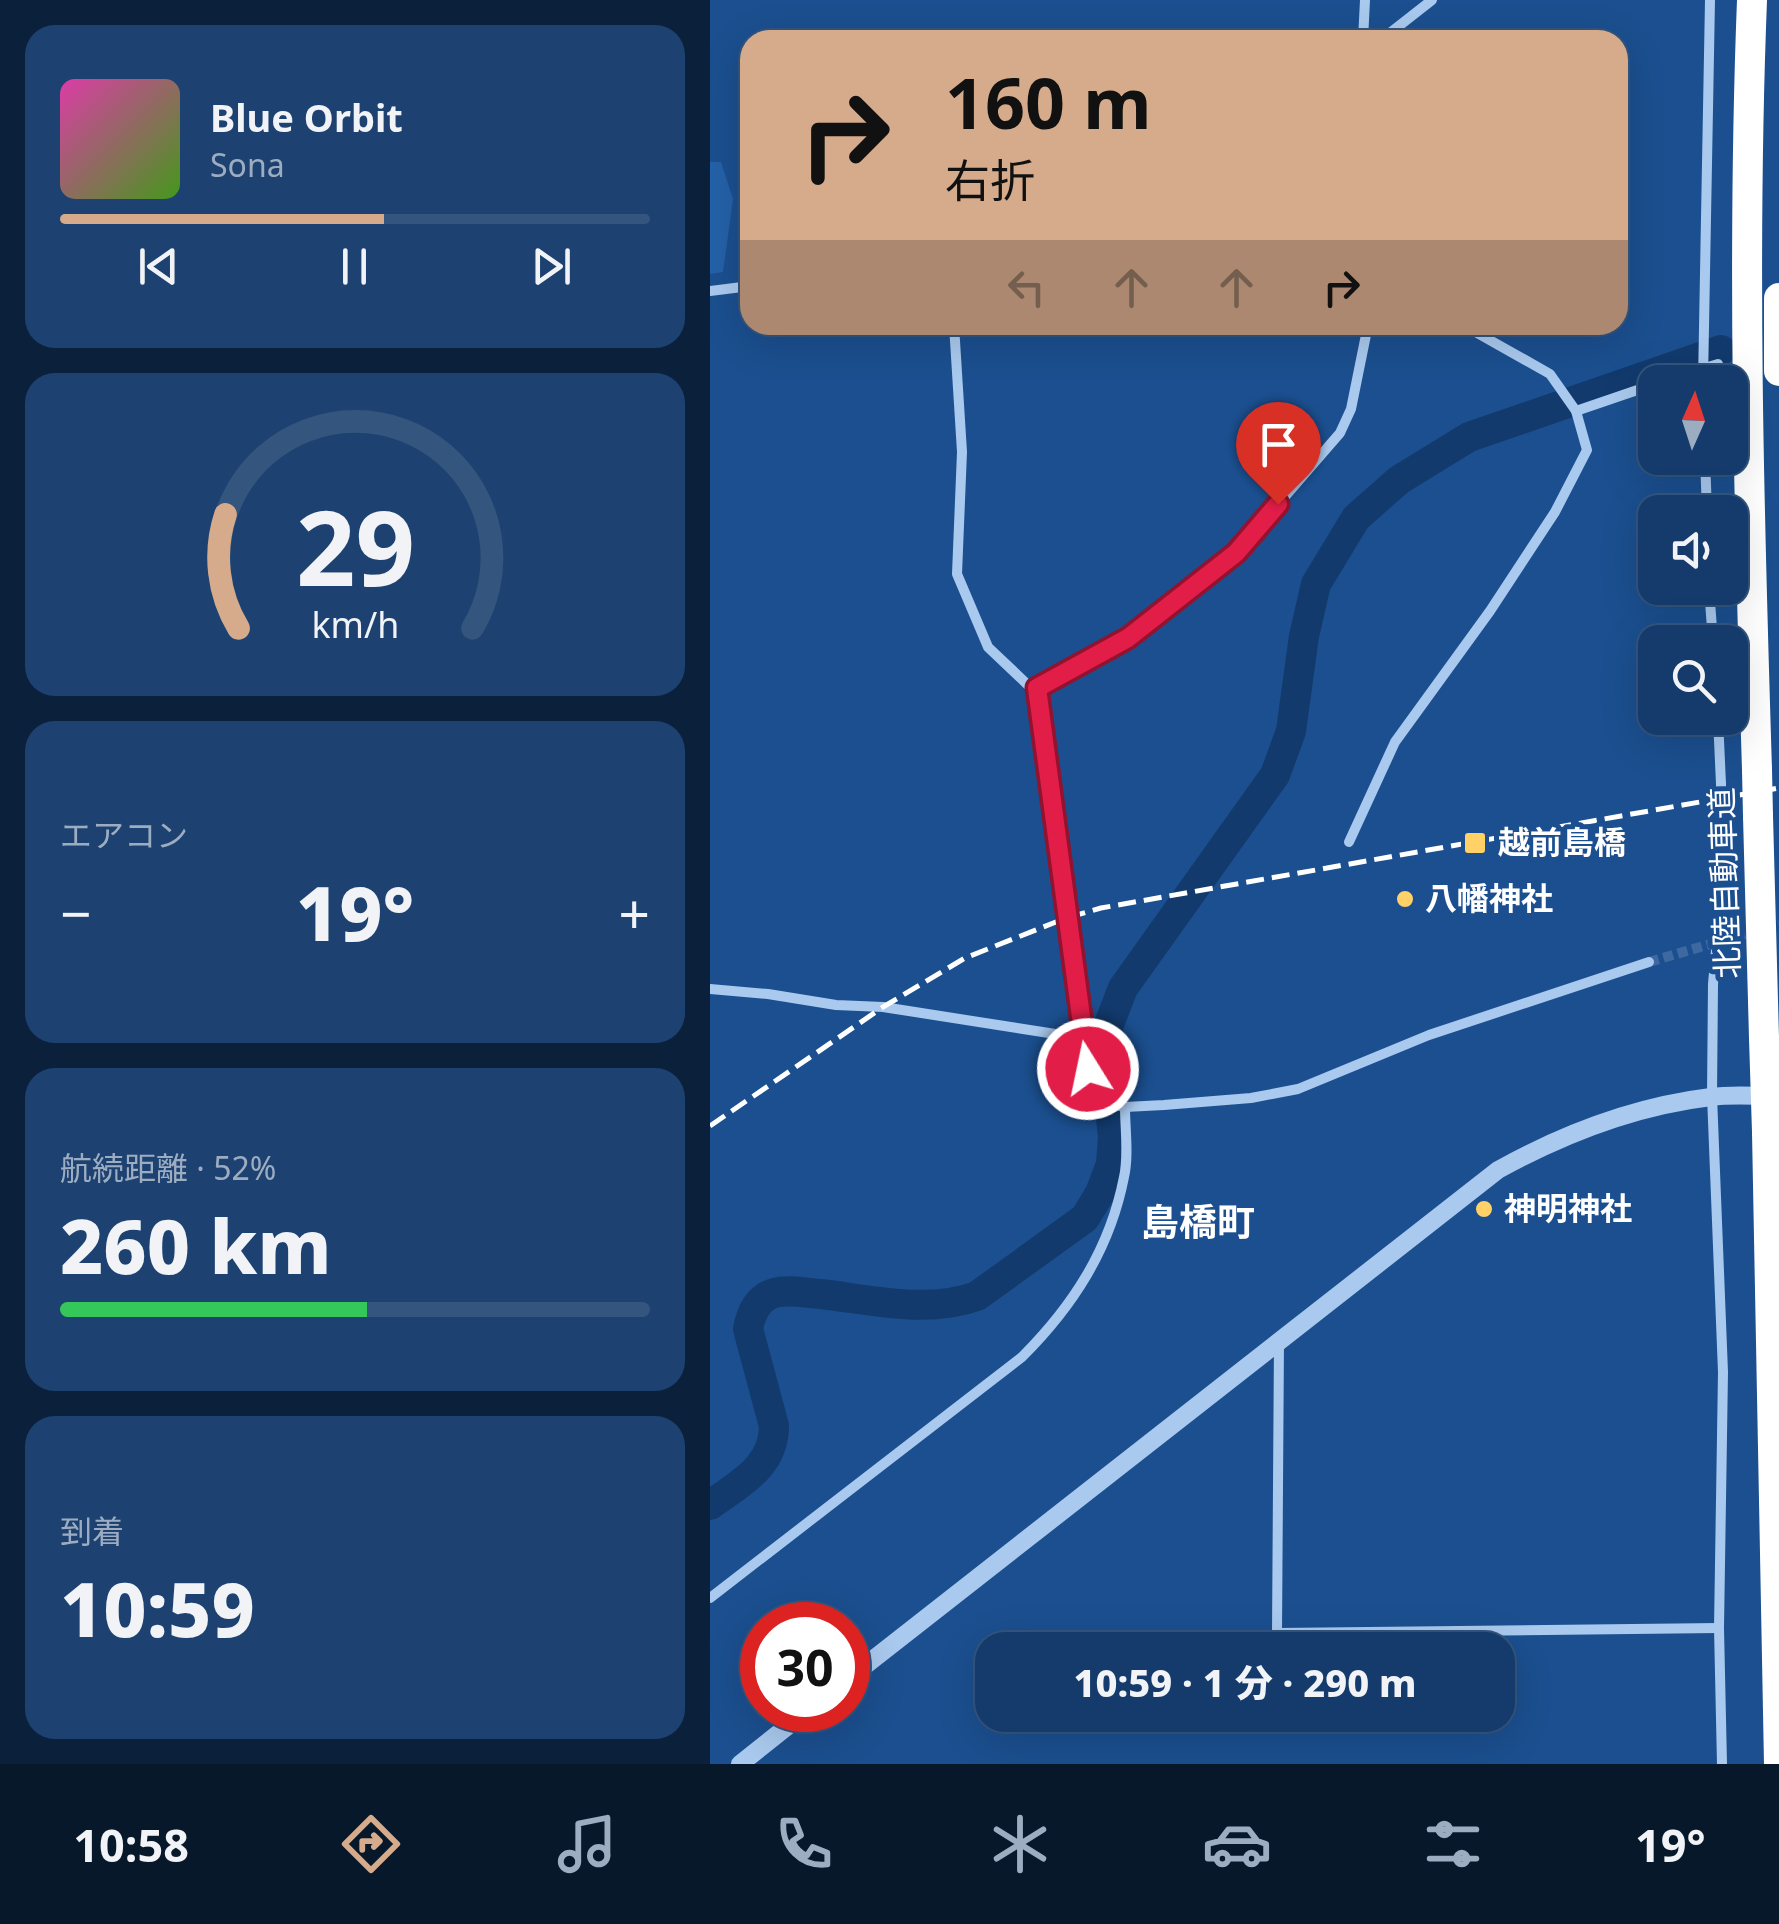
<!DOCTYPE html>
<html lang="ja">
<meta charset="utf-8">
<style>
body{margin:0;font-family:"Noto Sans","Noto Sans JP",sans-serif;background:#1d4271;color:#f1f3f6;height:100vh;display:flex;flex-direction:column;font-size:38px;white-space:nowrap}
*{box-sizing:border-box;margin:0}
p{font-size:32px;color:#9dadc1}
.icon{flex:none;width:55px;height:55px;fill:none;stroke:currentColor;stroke-width:2;stroke-linecap:round;stroke-linejoin:round}
.map{position:relative;flex:1;overflow:hidden}
.drawer{display:flex;flex-direction:column;gap:25px;padding:25px;background:#0b203b;width:710px}
.drawer>*{flex:none}
.top-card{position:absolute;left:30px;top:30px;width:888px;height:305px;border-radius:30px;box-shadow:0 10px 40px #0002,0 0 0 2px #33557e;background:#d6ab8b;color:#111;overflow:hidden}
.needle{width:65px;rotate:3deg}
.buttons{position:absolute;left:928px;top:365px;display:grid;gap:20px}
.buttons a{display:grid;place-items:center;width:110px;height:110px;border-radius:20px;background:#143b6b;box-shadow:0 10px 40px #0002,0 0 0 2px #33557e;font-size:50px}
.speed{position:absolute;left:30px;top:1602px;display:flex;gap:20px;font-size:50px;font-weight:700;text-align:center}
.speed>*{display:grid;place-content:center;width:130px;height:130px;border-radius:50%;background:#143b6b;box-shadow:0 10px 40px #0002,0 0 0 2px #33557e;line-height:1}
.speed .limit{border:15px solid #d22;background:#fff;color:#111}
.pin{position:absolute;display:grid;place-items:center;width:85px;height:85px;color:#fff;margin:-102px -42px;border-radius:50% 50% 50% 0;rotate:-45deg;box-shadow:0 0 10px #0007}
.pin .icon{rotate:45deg}
.me{position:absolute;width:110px;margin:-55px;rotate:350deg;stroke-linejoin:round;filter:drop-shadow(0 0 8px #0008)}
.turn{display:flex;align-items:center;gap:35px;height:210px;padding:0 40px;font-size:45px}
.turn .icon{width:130px;height:130px;stroke-width:2.5}
.turn b{display:block;font-size:70px;line-height:85px}
.lanes{display:flex;align-items:center;height:95px;padding:0 40px;background:#0003;justify-content:center;gap:50px;direction:ltr}
.lanes .off{opacity:.35}
.big{font-size:75px;font-weight:800;line-height:1.1}
.drawer .tile{flex:1;display:flex;flex-direction:column;justify-content:center;gap:15px;min-width:0;padding:0 35px;border-radius:30px;background:#1d4271}
.drawer .dial{align-items:center;gap:0}
.dial svg{height:260px;overflow:visible;fill:none;stroke:#33557e;stroke-width:7;stroke-linecap:round;text-anchor:middle}
.dial text{fill:#f1f3f6;stroke:none}
.song{display:flex;align-items:center;gap:30px}
.cover{width:120px;height:120px;border-radius:15px;background:linear-gradient(135deg,hsl(320 70% 55%),hsl(100 70% 35%))}
.played{height:10px;border-radius:5px;background:linear-gradient(90deg,#d6ab8b 55%,#33557e 55%)}
.keys{display:flex;justify-content:space-around;direction:ltr}
.heat{display:flex;justify-content:space-between;align-items:center;font-size:55px;direction:ltr}
.charge{height:15px;border-radius:8px;background:linear-gradient(90deg,#34c759 52%,#33557e 0)}
.trip{position:absolute;left:265px;top:1632px;width:540px;height:100px;border-radius:30px;background:#143b6b;box-shadow:0 10px 40px #0002,0 0 0 2px #33557e;font-weight:800;line-height:100px;text-align:center}
.dock{display:flex;height:160px;justify-content:space-around;align-items:center;background:#08182b;color:#9dadc1}
.dock .icon{width:70px;height:70px}
.dock .current{color:#d6ab8b}
.dock b{font-size:45px;color:#f1f3f6}
main{display:flex;flex:1;min-height:0}
.map>svg:first-child{display:block}
.green{fill:#2461a8}
.lines{fill:none;stroke-linecap:round;stroke-linejoin:round}
.river{stroke:#123a6d;stroke-width:30}
.minor-tunnel{stroke:#3d69a0;stroke-width:10;stroke-dasharray:10 5;stroke-linecap:butt}
.minor{stroke:#a9c9ee;stroke-width:10}
.tertiary{stroke:#a9c9ee;stroke-width:18}
.motorway{stroke:#fff;stroke-width:30}
.rail{stroke:#fff;stroke-width:5;stroke-dasharray:18 8;stroke-linecap:butt}
.minor-bridge{stroke:#a9c9ee;stroke-width:10}
.motorway-bridge{stroke:#fff;stroke-width:30}
.route-casing{stroke:#92132f;stroke-width:25}
.route{stroke:#e11d48;stroke-width:18}
.poi-dot{fill:#ffd166;stroke:#1b4f8f;stroke-width:4}
.labels{text-anchor:middle;stroke-width:10;stroke-linejoin:round;paint-order:stroke}
.poi-label{font-size:32px;font-weight:bold;fill:#fff;stroke:#1b4f8f;text-anchor:start}
.street-label{font-size:32px;fill:#fff;stroke:#1b4f8f}
.quarter-label{font-size:38px;font-weight:bold;fill:#fff;stroke:#1b4f8f}
</style>
<main>
<section class="drawer">
<div class="tile">
<div class="song"><i class="cover"></i><div><b>Blue Orbit</b><p>Sona</p></div></div>
<div class="played"></div>
<div class="keys"><svg class="icon" aria-label="previous" viewBox="0 0 24 24"><path d="M18 5L8 12l10 7zM5 5v14"/></svg><svg class="icon" aria-label="pause" viewBox="0 0 24 24"><path d="M8 5v14M16 5v14"/></svg><svg class="icon" aria-label="next" viewBox="0 0 24 24"><path d="M6 5l10 7-10 7zM19 5v14"/></svg></div>
</div>
<div class="tile dial"><svg viewBox="0 0 100 80">
<path d="M14 69A42 42 0 1 1 86 69"/>
<path d="M14 69A42 42 0 0 1 10 34" stroke="#d6ab8b"/>
<text x="50" y="56" font-size="32" font-weight="700">29</text>
<text x="50" y="72" font-size="11">km/h</text>
</svg></div>
<div class="tile"><p>エアコン</p>
<div class="heat"><a>−</a><b class="big">19°</b><a>+</a></div>
</div>
<div class="tile"><p>航続距離 · 52%</p><b class="big">260 km</b><div class="charge"></div></div>
<div class="tile"><p>到着</p><b class="big">10:59</b></div>
</section>
<div class="map">
<svg width="1069" height="1764" viewBox="0 0 1069 1764">
<rect width="100%" height="100%" fill="#1b4f8f"/>
<polygon class="green" points="0,162 11,162 23,199 13,272 0,274"/>
<g class="lines">
<path class="river" d="M0 1505C29 1484 64 1467 64 1426L38 1329C41 1313 48 1298 64 1293 79 1289 96 1293 111 1294 162 1300 218 1314 267 1296L375 1218 390 1193 401 1164 403 1137 394 1054 396 1032 413 988 565 775 581 731 594 636 606 584 646 518 689 480 759 437 1011 350"/>
<polyline class="minor-tunnel" points="939,962 1069,924"/>
<g class="minor">
<polyline points="653,40 655,0"/>
<polyline points="671,40 722,0"/>
<polyline points="0,291 40,286"/>
<polyline points="244,325 252,452 247,574 278,647 318,685 327,688 418,637 526,553 630,433 641,409 658,325"/>
<polyline points="753,325 840,374 866,411 945,384"/>
<polyline points="949,382 1008,364"/>
<polyline points="993,382 1000,0"/>
<polyline points="995,458 997,512"/>
<polyline points="999,588 1003,642"/>
<polyline points="327,688 371,1038 384,1100 415,1107 454,1105 541,1098 588,1089 719,1035 939,962"/>
<polyline points="1008,718 1011,784"/>
<polyline points="1012,823 1013,872 1003,984 1002,1096 1013,1372 1009,1628 1012,1764"/>
<polyline points="639,842 685,742 780,611 845,512 877,450 866,411"/>
<polyline points="0,989 58,994 126,1005 173,1007 371,1038"/>
<polyline points="569,1340 567,1633 1009,1628"/>
<path d="M0 1598 312 1357C363 1306 400 1249 414 1177 419 1155 415 1129 415 1107"/>
</g>
<g class="tertiary">
<path d="M138 1679 788 1170C853 1134 926 1106 1001 1097 1021 1094 1043 1096 1063 1096"/>
<polyline points="30,1764 98,1710"/>
</g>
<g class="motorway">
<path d="M1042 0C1032 256 1039 513 1047 770"/>
<polyline points="1069,298 1069,371"/>
<polyline points="1048,816 1054,1038"/>
<polyline points="1057,1132 1069,1764"/>
</g>
<polyline class="rail" points="0,1126 173,1007 255,958 356,918 391,908 1069,788"/>
<polyline class="minor-bridge" points="1011,784 1012,823"/>
<g class="motorway-bridge">
<polyline points="1047,770 1048,816"/>
<polyline points="1054,1038 1057,1132"/>
</g>
</g>
<g class="lines">
<g class="route-casing">
<polyline id="route" points="378,1069 327,688 418,638 526,553 568,504"/>
</g>
<use href="#route" class="route"/>
</g>
<g class="poi-dot">
<rect x="753" y="831" width="24" height="24" rx="5"/>
<circle cx="695" cy="899" r="10"/>
<circle cx="774" cy="1209" r="10"/>
</g>
<g class="labels">
<g class="poi-label">
<text x="788" y="854">越前島橋</text>
<text x="715" y="910">八幡神社</text>
<text x="794" y="1220">神明神社</text>
</g>
<g class="street-label">
<text transform="translate(1015 883) rotate(-92)" y="11">北陸自動車道</text>
</g>
<g class="quarter-label">
<text x="488" y="1236">島橋町</text>
</g>
</g>
</svg>
<div class="buttons">
<a><svg class="needle" viewBox="-14 -14 28 28"><path d="M0-13l5 13h-10z" fill="#e53935"/><path d="M0 13l5-13h-10z" fill="#9dadc1"/></svg></a>
<a><svg class="icon" aria-label="sound" viewBox="0 0 24 24"><path d="M4 9h4l5-4v14l-5-4H4zM17 9q2 3 0 6"/></svg></a>
<a><svg class="icon" aria-label="search" viewBox="0 0 24 24"><circle cx="10" cy="10" r="6"/><path d="M15 15l6 6"/></svg></a>
</div>
<div class="speed"><div class="limit">30</div></div>
<div class="pin" style="left:568px;top:504px;background:#d93025"><svg class="icon" aria-label="arrive" viewBox="0 0 24 24"><path d="M6 21V4h12l-3 4 3 4H6"/></svg></div>
<svg class="me" style="left:378px;top:1069px" viewBox="-20 -20 40 40"><circle r="17" fill="#e11d48" stroke="#fff" stroke-width="3"/><path d="M0-11L8 9 0 5-8 9z" fill="#fff"/></svg>
<div class="trip">10:59 · 1 分 · 290 m</div>
<div class="top-card">
<div class="turn"><svg class="icon" aria-label="right" viewBox="0 0 24 24"><path d="M7 20v-9h11M14 6l5 5-5 5"/></svg><div><b>160 m</b>右折</div></div>
<div class="lanes"><svg class="icon off" aria-label="left" viewBox="0 0 24 24"><path d="M17 20v-9H6M10 6l-5 5 5 5"/></svg><svg class="icon off" aria-label="ahead" viewBox="0 0 24 24"><path d="M12 20V5M6 11l6-6 6 6"/></svg><svg class="icon off" aria-label="ahead" viewBox="0 0 24 24"><path d="M12 20V5M6 11l6-6 6 6"/></svg><svg class="icon" aria-label="right" viewBox="0 0 24 24"><path d="M7 20v-9h11M14 6l5 5-5 5"/></svg></div>
</div>
</div>
</main>
<nav class="dock">
<b>10:58</b>
<svg class="icon current" aria-label="directions" viewBox="0 0 24 24"><path d="M12 3l9 9-9 9-9-9zM9 14v-3h6M13 9l2 2-2 2"/></svg>
<svg class="icon" aria-label="music" viewBox="0 0 24 24"><path d="M9 18V5l10-2v13"/><circle cx="6" cy="18" r="3"/><circle cx="16" cy="16" r="3"/></svg>
<svg class="icon" aria-label="phone" viewBox="0 0 24 24"><path d="M5 4h4l2 5-3 2q2 4 5 5l2-3 5 2v4C11 20 4 13 5 4z"/></svg>
<svg class="icon" aria-label="climate" viewBox="0 0 24 24"><path d="M12 3v18M4 7l16 10M4 17L20 7"/></svg>
<svg class="icon" aria-label="car" viewBox="0 0 24 24"><path d="M5 17H2v-5l4-1 3-4h7l3 4 3 1v5h-3M9 17h6M6 11h13"/><circle cx="7" cy="17" r="2"/><circle cx="17" cy="17" r="2"/></svg>
<svg class="icon" aria-label="filters" viewBox="0 0 24 24"><path d="M4 7h16M4 17h16"/><circle cx="9" cy="7" r="2"/><circle cx="15" cy="17" r="2"/></svg>
<b>19°</b>
</nav>
